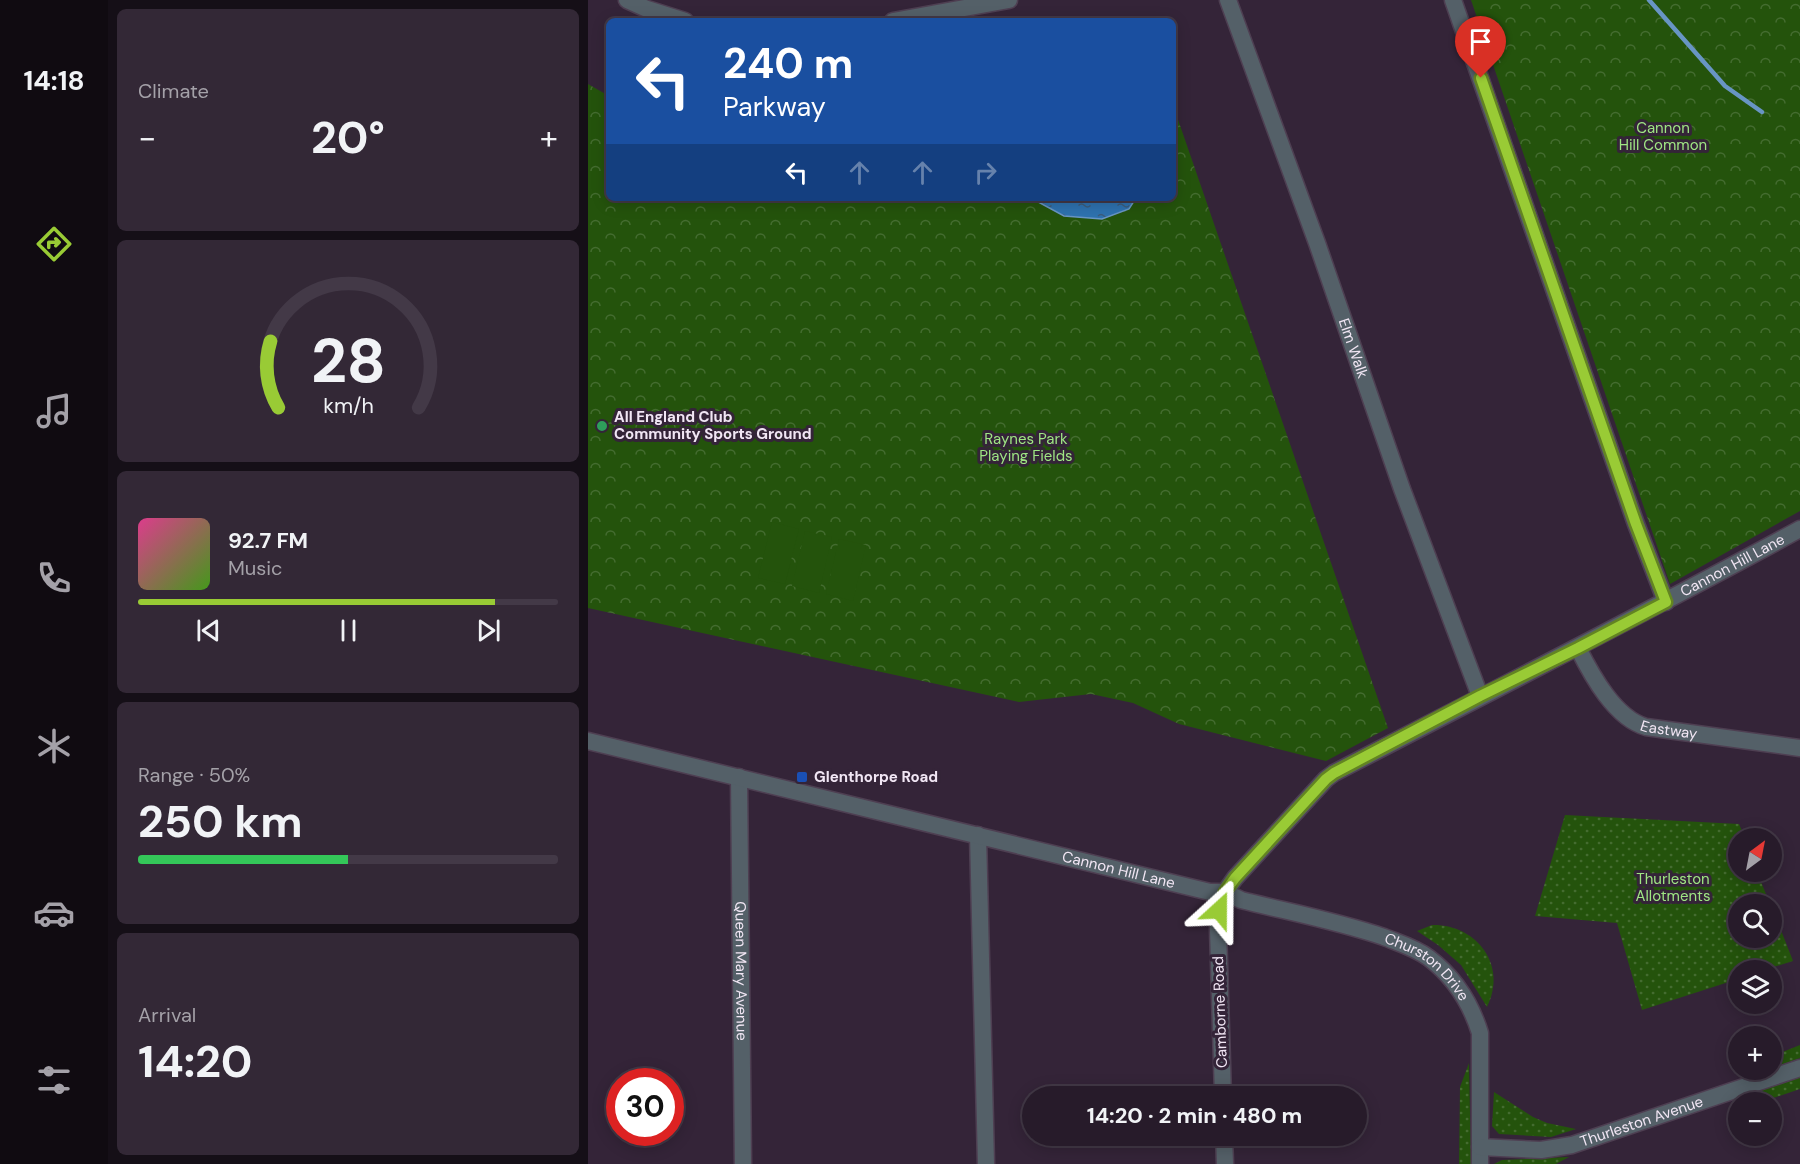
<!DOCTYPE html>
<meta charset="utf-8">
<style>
body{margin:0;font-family:"DM Sans",sans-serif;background:#332836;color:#f1f3f6;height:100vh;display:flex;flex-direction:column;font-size:22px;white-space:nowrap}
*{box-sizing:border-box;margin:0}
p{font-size:20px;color:#a4a1a8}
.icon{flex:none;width:33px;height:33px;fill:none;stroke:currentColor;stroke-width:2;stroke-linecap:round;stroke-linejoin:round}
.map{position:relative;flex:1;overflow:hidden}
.details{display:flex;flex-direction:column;gap:9px;padding:9px;background:#150f17;width:480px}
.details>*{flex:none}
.top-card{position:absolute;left:18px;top:18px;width:570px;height:183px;border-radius:9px;box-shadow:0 3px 15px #0003,0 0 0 2px #433947;background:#1a4fa0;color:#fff;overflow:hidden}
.needle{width:39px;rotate:32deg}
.buttons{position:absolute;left:1140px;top:828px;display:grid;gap:12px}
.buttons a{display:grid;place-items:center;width:54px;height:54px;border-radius:50%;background:#271b2a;box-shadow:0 3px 15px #0003,0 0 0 2px #433947;font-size:30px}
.speed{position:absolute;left:18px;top:1068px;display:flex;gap:12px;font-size:30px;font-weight:700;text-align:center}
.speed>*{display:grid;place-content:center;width:78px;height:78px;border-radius:50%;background:#271b2a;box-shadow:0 3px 15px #0003,0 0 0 2px #433947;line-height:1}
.speed .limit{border:9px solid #d22;background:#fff;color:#111}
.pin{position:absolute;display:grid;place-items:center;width:51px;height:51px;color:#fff;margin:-62px -26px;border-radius:50% 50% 50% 0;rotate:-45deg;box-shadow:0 0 6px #0007}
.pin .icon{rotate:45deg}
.me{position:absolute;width:66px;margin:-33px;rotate:24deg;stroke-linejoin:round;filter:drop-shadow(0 0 4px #0008)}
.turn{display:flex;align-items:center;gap:21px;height:126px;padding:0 18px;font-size:27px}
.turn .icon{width:78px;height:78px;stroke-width:2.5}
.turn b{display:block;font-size:42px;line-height:51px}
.lanes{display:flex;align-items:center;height:57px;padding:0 18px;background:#0003;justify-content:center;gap:30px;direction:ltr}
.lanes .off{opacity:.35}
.big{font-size:45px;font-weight:700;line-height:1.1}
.details .tile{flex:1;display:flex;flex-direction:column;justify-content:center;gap:9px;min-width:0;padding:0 21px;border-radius:9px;background:#332836}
.details .dial{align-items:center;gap:0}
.dial svg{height:156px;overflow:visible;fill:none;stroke:#433947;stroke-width:7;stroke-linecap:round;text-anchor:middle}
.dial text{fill:#f1f3f6;stroke:none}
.song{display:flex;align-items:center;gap:18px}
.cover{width:72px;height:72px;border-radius:9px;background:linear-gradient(135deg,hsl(330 70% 55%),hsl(100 70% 35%))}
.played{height:6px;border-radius:3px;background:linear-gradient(90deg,#99cb35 85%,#433947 85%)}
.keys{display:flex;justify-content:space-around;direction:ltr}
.heat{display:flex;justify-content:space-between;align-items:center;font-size:33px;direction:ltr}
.charge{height:9px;border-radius:4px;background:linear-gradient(90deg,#34c759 50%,#433947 0)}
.trip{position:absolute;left:434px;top:1086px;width:345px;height:60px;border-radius:30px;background:#271b2a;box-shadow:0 3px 15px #0003,0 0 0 2px #433947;font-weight:700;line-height:60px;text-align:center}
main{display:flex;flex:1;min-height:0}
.dock{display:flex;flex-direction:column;width:108px;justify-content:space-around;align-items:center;background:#100b11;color:#a4a1a8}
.dock .icon{width:42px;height:42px}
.dock .on{color:#99cb35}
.dock b{font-size:27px;color:#f1f3f6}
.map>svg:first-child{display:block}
.grass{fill:url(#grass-dots)}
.park{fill:url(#park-crowns)}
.pitch{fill:#24530c}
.water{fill:url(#water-ripples);stroke:#6895c4;stroke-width:1.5}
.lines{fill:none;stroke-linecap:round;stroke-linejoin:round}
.stream{stroke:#6895c4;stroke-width:4.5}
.minor-casing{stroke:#4e3f52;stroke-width:19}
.tertiary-casing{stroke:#4e3f52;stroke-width:19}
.minor{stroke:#546068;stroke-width:16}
.tertiary{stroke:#546068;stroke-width:16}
.route-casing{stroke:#638422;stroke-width:15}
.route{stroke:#99cb35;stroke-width:10}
.leisure-dot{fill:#2e9e5b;stroke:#342438;stroke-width:2}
.transit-dot{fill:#1a4fb4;stroke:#342438;stroke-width:2}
.labels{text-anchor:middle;stroke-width:6;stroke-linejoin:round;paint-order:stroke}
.park-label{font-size:15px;fill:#9fe684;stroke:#342438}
.street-label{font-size:15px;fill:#f1e6f4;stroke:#342438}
.poi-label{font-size:15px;font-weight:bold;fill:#f1e6f4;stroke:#342438;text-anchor:start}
</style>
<main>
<nav class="dock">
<b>14:18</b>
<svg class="icon on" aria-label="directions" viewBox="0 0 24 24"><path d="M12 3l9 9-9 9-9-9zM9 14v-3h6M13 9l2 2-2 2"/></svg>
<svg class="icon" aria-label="music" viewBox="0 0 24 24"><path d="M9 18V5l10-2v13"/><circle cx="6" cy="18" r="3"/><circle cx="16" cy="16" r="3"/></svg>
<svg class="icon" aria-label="phone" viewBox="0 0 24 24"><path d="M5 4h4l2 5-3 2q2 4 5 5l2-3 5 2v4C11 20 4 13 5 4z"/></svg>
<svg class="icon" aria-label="climate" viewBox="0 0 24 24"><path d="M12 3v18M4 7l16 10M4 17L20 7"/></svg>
<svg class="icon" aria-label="car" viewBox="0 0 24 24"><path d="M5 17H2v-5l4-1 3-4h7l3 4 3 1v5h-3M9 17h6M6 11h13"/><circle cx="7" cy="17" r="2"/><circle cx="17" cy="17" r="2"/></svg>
<svg class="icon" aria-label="filters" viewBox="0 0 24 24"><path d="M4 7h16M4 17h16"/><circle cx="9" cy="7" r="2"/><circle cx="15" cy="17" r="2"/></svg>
</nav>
<section class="details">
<div class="tile"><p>Climate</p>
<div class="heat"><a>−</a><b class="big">20°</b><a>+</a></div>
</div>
<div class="tile dial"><svg viewBox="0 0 100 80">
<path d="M14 69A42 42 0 1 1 86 69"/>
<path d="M14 69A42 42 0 0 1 10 35" stroke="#99cb35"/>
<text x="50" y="56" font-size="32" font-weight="700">28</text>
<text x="50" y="72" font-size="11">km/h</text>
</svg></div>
<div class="tile">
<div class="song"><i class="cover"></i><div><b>92.7 FM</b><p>Music</p></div></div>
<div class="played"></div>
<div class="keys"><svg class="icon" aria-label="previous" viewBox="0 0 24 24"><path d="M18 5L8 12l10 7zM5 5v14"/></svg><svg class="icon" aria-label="pause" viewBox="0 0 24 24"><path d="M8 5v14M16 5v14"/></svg><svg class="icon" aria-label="next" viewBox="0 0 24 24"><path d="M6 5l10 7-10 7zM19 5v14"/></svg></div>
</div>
<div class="tile"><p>Range · 50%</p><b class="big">250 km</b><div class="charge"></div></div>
<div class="tile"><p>Arrival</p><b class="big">14:20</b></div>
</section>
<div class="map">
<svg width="1212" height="1164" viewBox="0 0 1212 1164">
<defs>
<pattern id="grass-dots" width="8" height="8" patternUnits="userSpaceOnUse" patternTransform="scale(1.5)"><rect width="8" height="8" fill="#24530c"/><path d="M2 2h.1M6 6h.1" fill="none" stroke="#446c30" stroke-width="1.8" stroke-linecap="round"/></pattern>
<pattern id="park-crowns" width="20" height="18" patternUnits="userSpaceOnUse" patternTransform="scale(1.5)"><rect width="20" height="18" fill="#24530c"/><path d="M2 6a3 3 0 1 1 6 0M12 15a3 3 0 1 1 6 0" fill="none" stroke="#446c30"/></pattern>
<pattern id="water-ripples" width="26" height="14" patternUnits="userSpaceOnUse" patternTransform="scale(1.5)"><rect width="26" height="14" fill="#2e72af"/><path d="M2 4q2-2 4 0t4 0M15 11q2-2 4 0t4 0" fill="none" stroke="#3b5c7c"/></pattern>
</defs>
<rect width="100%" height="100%" fill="#342438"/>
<g class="grass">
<polygon points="977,815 1151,824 1157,838 1150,838 1150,872 1169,872 1182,904 1150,904 1150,938 1184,938 1184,907 1205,961 1176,970 1150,970 1150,979 1054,1010 1029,923 947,916"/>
<path d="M844 925C889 924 920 966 899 1007L873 965 850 945 829 931Z"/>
<polygon points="1212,1045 1212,1058 1184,1068 1184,1056"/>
<polygon points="881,1063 883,1164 871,1164 872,1087"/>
<polygon points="1212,1077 1212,1089 1174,1102 1156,1096"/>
<polygon points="906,1092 945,1117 959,1123 988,1129 963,1137 911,1134 904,1126"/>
<polygon points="981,1157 968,1164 906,1164 914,1160"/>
</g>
<g class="park">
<polygon points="883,0 1212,0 1212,511 1082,584"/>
<polygon points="0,84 21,96 21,198 585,198 585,105 800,728 738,761 591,724 545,703 503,694 431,702 0,608"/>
</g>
<g class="pitch">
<polygon points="184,522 211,529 197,584 170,578"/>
<polygon points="217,531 244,537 231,593 204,586"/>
<polygon points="251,539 278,545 265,601 238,594"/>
</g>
<polygon class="water" points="443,198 548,198 541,209 514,219 476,216"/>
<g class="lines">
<polyline class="stream" points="1061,0 1137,86 1174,112"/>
<g class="minor-casing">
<g id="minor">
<polyline points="39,0 59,9 97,21"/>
<path id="s1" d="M640 0 729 243 814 489 892 696"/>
<polyline points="865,0 1048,524 1078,602"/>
<polyline points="305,21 421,0"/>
<path id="s2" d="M990 648C1004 676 1027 718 1058 727L1212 748"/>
<path id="s3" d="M151 777 155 1164"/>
<polyline points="390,835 398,1164"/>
<path id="s4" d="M635 1096 630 929 631 910 637 892 653 900C701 912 749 921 796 937 811 943 828 948 841 958 866 977 883 1004 892 1033V1164"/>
<polyline points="636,1136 637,1164"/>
<path id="s5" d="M892 1147 953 1150 984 1145 1212 1068"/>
</g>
</g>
<g class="tertiary-casing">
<g id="tertiary">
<path id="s6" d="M0 741 622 892H637L647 878 738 779 746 773C902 692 1058 613 1212 529"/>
</g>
</g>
<use href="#minor" class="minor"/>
<use href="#tertiary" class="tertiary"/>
</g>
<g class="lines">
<g class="route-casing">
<polyline id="route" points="631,910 637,892 647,878 738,779 746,773 892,696 990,648 1078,602 1048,524 893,78"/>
</g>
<use href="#route" class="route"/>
</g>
<circle class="leisure-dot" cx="14" cy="426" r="6"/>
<rect class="transit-dot" x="208" y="771" width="12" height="12" rx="3"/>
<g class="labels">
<g class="park-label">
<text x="1075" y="133">Cannon<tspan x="1075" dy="17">Hill Common</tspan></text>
<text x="438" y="444">Raynes Park<tspan x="438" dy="17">Playing Fields</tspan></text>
<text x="1085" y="884">Thurleston<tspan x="1085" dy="17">Allotments</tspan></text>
</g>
<g class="street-label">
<text dy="5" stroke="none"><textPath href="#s1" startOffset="370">Elm Walk</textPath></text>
<text dy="5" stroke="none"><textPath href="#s6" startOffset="1266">Cannon Hill Lane</textPath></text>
<text dy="5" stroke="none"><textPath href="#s2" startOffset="130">Eastway</textPath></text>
<text dy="5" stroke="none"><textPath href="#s6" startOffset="546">Cannon Hill Lane</textPath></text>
<text dy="5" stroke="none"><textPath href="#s3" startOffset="194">Queen Mary Avenue</textPath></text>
<text dy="5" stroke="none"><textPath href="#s4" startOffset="424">Churston Drive</textPath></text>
<text transform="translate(632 1012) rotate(-92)" y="5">Camborne Road</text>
<text dy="5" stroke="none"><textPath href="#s5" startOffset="166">Thurleston Avenue</textPath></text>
</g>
<g class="poi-label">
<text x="26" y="422">All England Club<tspan x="26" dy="17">Community Sports Ground</tspan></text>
<text x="226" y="782">Glenthorpe Road</text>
</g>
</g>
</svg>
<div class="buttons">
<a><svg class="needle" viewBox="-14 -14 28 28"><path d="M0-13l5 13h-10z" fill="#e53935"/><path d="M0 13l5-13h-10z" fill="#a4a1a8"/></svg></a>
<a><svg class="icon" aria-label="search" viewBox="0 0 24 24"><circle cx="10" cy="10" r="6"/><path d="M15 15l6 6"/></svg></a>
<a><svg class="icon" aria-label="layers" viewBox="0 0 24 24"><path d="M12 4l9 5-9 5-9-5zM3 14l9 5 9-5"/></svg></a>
<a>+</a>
<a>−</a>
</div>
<div class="speed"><div class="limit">30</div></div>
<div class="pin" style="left:893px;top:78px;background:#d93025"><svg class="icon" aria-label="arrive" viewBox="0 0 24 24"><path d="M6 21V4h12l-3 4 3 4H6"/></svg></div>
<svg class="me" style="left:631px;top:910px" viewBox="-20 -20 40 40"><path d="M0-17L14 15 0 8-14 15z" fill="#99cb35" stroke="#fff" stroke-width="4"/></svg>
<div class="trip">14:20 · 2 min · 480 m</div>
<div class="top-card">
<div class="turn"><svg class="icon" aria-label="left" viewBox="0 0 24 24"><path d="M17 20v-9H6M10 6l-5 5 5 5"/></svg><div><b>240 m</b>Parkway</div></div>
<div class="lanes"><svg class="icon" aria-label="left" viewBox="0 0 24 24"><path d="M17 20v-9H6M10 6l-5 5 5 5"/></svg><svg class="icon off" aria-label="ahead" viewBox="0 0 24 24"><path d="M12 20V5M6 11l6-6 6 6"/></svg><svg class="icon off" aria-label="ahead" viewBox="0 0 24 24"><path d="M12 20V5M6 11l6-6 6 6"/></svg><svg class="icon off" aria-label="right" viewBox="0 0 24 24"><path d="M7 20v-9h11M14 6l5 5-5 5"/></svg></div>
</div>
</div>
</main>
